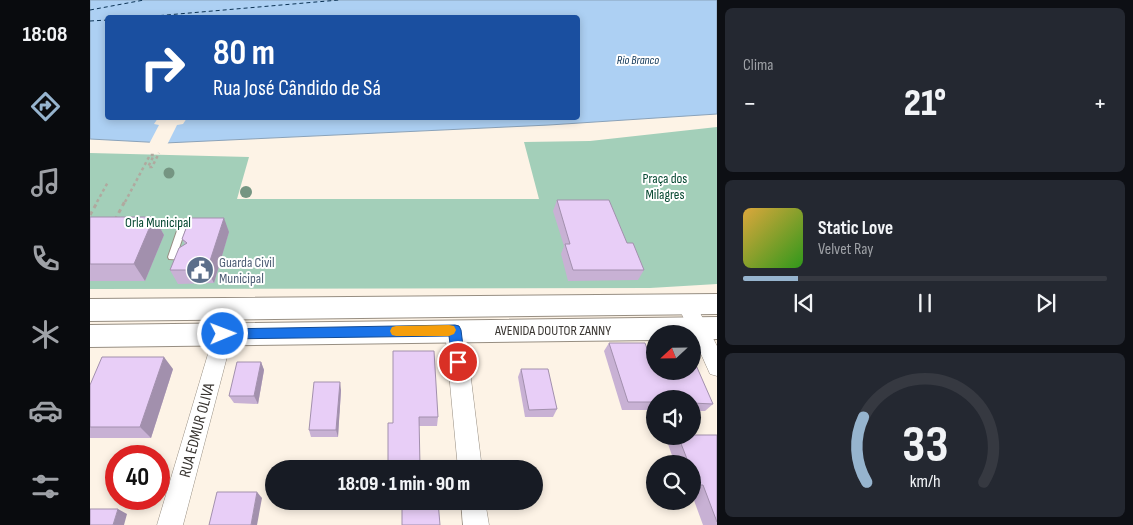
<!DOCTYPE html>
<html lang="pt">
<meta charset="utf-8">
<style>
body{margin:0;font-family:"Sofia Sans Condensed",sans-serif;background:#242831;color:#f1f3f6;height:100vh;display:flex;flex-direction:column;font-size:19px;white-space:nowrap}
*{box-sizing:border-box;margin:0}
p{font-size:16px;color:#9ea1a6}
.icon{flex:none;width:28px;height:28px;fill:none;stroke:currentColor;stroke-width:2;stroke-linecap:round;stroke-linejoin:round}
.map{position:relative;flex:1;overflow:hidden}
.side{display:flex;flex-direction:column;gap:8px;padding:8px;background:#0d0f14;width:416px}
.side>*{flex:none}
.top-card{position:absolute;left:15px;top:15px;width:475px;height:105px;border-radius:5px;box-shadow:0 2px 8px #0003;background:#1a4fa0;color:#fff;overflow:hidden}
.needle{width:32px;rotate:248deg}
.tools{position:absolute;left:556px;top:325px;display:grid;gap:10px}
.tools a{display:grid;place-items:center;width:55px;height:55px;border-radius:50%;background:#171b24;box-shadow:0 2px 8px #0003;font-size:25px}
.speed{position:absolute;left:15px;top:445px;display:flex;gap:10px;font-size:25px;font-weight:700;text-align:center}
.speed>*{display:grid;place-content:center;width:65px;height:65px;border-radius:50%;background:#171b24;box-shadow:0 2px 8px #0003;line-height:1}
.speed .limit{border:8px solid #d22;background:#fff;color:#111}
.pin{position:absolute;display:grid;place-items:center;width:42px;height:42px;color:#fff;margin:-21px;border:2px solid #fff;border-radius:50%;box-shadow:0 1px 5px #0007}
.me{position:absolute;width:55px;margin:-28px;rotate:89deg;stroke-linejoin:round;filter:drop-shadow(0 0 4px #0008)}
.turn{display:flex;align-items:center;gap:18px;height:105px;padding:0 25px;font-size:22px}
.turn .icon{width:65px;height:65px;stroke-width:2.5}
.turn b{display:block;font-size:35px;line-height:42px}
.big{font-size:38px;font-weight:800;line-height:1.1}
.side .tile{flex:1;display:flex;flex-direction:column;justify-content:center;gap:8px;min-width:0;padding:0 18px;border-radius:8px;background:#242831}
.side .dial{align-items:center;gap:0}
.dial svg{height:130px;overflow:visible;fill:none;stroke:#363941;stroke-width:7;stroke-linecap:round;text-anchor:middle}
.dial text{fill:#f1f3f6;stroke:none}
.song{display:flex;align-items:center;gap:15px}
.cover{width:60px;height:60px;border-radius:8px;background:linear-gradient(135deg,hsl(40 70% 55%),hsl(110 70% 35%))}
.played{height:5px;border-radius:2px;background:linear-gradient(90deg,#96b4ce 15%,#363941 15%)}
.keys{display:flex;justify-content:space-around;direction:ltr}
.heat{display:flex;justify-content:space-between;align-items:center;font-size:28px;direction:ltr}
.trip{position:absolute;left:175px;top:460px;width:278px;height:50px;border-radius:25px;background:#171b24;box-shadow:0 2px 8px #0003;font-weight:800;line-height:50px;text-align:center}
main{display:flex;flex:1;min-height:0}
.dock{display:flex;flex-direction:column;width:90px;justify-content:space-around;align-items:center;background:#090b0e;color:#9ea1a6}
.dock .icon{width:35px;height:35px}
.dock .active{color:#96b4ce}
.dock b{font-size:22px;color:#f1f3f6}
.map>svg:first-child{display:block}
.green{fill:#a3cfb9}
.water{fill:#add0f3;stroke:#8aa2b9;fill-rule:evenodd}
.pier{fill:#fdf3e6}
.lines{fill:none;stroke-linecap:round;stroke-linejoin:round}
.ferry{stroke:#0c3355;stroke-width:1;stroke-dasharray:4 3;stroke-linecap:butt}
.lane-casing{stroke:#978e82;stroke-width:2}
.street-casing{stroke:#978e82;stroke-width:1}
.secondary-casing{stroke:#978e82;stroke-width:2}
.path-far1{stroke:#b0a99f;stroke-width:2.5;stroke-dasharray:3 3;stroke-linecap:butt}
.path{stroke:#b0a99f;stroke-width:3;stroke-dasharray:4 4;stroke-linecap:butt}
.lane{fill:#fff;fill-rule:evenodd}
.street{fill:#fff;fill-rule:evenodd}
.secondary{fill:#fff;fill-rule:evenodd}
.tree{fill:#759582}
.wall{fill:#c8b1d4}
.shaded-wall{fill:#a290ad}
.building{fill:#e8cef7;stroke:#a290ad}
.route{fill:#1a73e8;stroke:#114b97}
.slow{fill:#f59e0b}
.labels{text-anchor:middle;stroke-width:4;stroke-linejoin:round;paint-order:stroke}
.far-water-label{font-size:12px;font-style:italic;fill:#0c3355;stroke:#fff}
.park-label{font-size:14px;fill:#064831;stroke:#fff}
.service-label{font-size:14px;fill:#4e5e75;stroke:#fff;text-anchor:start}
.street-label{font-size:14px;fill:#393531;stroke:#fff}
.near-street-label{font-size:16px;fill:#393531;stroke:#fff}
</style>
<main>
<nav class="dock">
<b>18:08</b>
<svg class="icon active" aria-label="directions" viewBox="0 0 24 24"><path d="M12 3l9 9-9 9-9-9zM9 14v-3h6M13 9l2 2-2 2"/></svg>
<svg class="icon" aria-label="music" viewBox="0 0 24 24"><path d="M9 18V5l10-2v13"/><circle cx="6" cy="18" r="3"/><circle cx="16" cy="16" r="3"/></svg>
<svg class="icon" aria-label="phone" viewBox="0 0 24 24"><path d="M5 4h4l2 5-3 2q2 4 5 5l2-3 5 2v4C11 20 4 13 5 4z"/></svg>
<svg class="icon" aria-label="climate" viewBox="0 0 24 24"><path d="M12 3v18M4 7l16 10M4 17L20 7"/></svg>
<svg class="icon" aria-label="car" viewBox="0 0 24 24"><path d="M5 17H2v-5l4-1 3-4h7l3 4 3 1v5h-3M9 17h6M6 11h13"/><circle cx="7" cy="17" r="2"/><circle cx="17" cy="17" r="2"/></svg>
<svg class="icon" aria-label="filters" viewBox="0 0 24 24"><path d="M4 7h16M4 17h16"/><circle cx="9" cy="7" r="2"/><circle cx="15" cy="17" r="2"/></svg>
</nav>
<div class="map">
<svg width="627" height="525" viewBox="0 0 627 525">
<rect width="100%" height="100%" fill="#fdf3e6"/>
<polygon class="green" points="627,127 627,284 560,288 0,289 0,153 159,157 147,199 449,199 434,142 500,141"/>
<path class="water" d="M0 0H627V114L459 125 75 143 0 139ZM18 18H488V118H18Z"/>
<polygon class="pier" points="68,118 97,118 93,124 87,125 77,145 59,144 69,125 64,124"/>
<g class="lines">
<g class="ferry">
<polyline points="0,10 54,0"/>
<polyline points="42,18 249,0"/>
<polyline points="0,21 18,20"/>
</g>
<g class="lane-casing">
<polygon id="lane" points="94,219 98,222 87,254 95,254 99,257 95,260 79,259 78,257 90,222"/>
</g>
<g class="street-casing">
<g id="street">
<polygon points="596,296 603,299 627,346 627,376 620,374 602,334 601,334 587,304 589,299"/>
<polygon points="141,299 148,302 150,307 93,525 67,525 132,307 134,302"/>
<polygon points="365,322 372,324 375,330 392,469 368,469 355,330 358,324"/>
<polygon points="371,501 395,501 399,525 373,525"/>
</g>
</g>
<g class="secondary-casing">
<g id="secondary">
<polygon points="627,294 627,314 0,321 0,299"/>
<polygon points="627,317 627,339 602,340 602,334 565,334 565,340 0,347 0,325"/>
</g>
</g>
<g class="path-far1">
<polyline points="7,202 18,182"/>
<polyline points="35,202 60,155 64,155 58,167 62,167 69,153"/>
</g>
<g class="path">
<polyline points="0,215 8,201"/>
<polyline points="25,220 35,201"/>
<polyline points="63,221 82,222"/>
</g>
<use href="#lane" class="lane"/>
<use href="#street" class="street"/>
<use href="#secondary" class="secondary"/>
</g>
<g class="tree">
<circle cx="79" cy="173" r="5.5"/>
<circle cx="156" cy="192" r="6"/>
</g>
<g class="wall">
<polygon points="467,200 537,243 554,270 548,280 478,281 471,254 474,246 463,211"/>
<polygon points="0,217 64,217 74,235 55,281 0,281"/>
<polygon points="139,232 124,283 88,284 80,270 95,244 92,239"/>
<polygon points="519,343 559,354 623,404 615,411 602,411 602,399 565,399 565,410 532,410 514,351"/>
<polygon points="303,351 348,417 347,426 329,426 298,467 303,423"/>
<polygon points="171,362 174,370 168,404 144,403 139,396"/>
<polygon points="83,369 61,438 0,438 0,385"/>
<polygon points="431,369 467,409 463,417 435,417 428,377"/>
<polygon points="251,390 248,437 221,437 219,430"/>
<polygon points="627,435 627,525 613,525 602,495 602,464 585,464 578,444 587,436 602,436"/>
<polygon points="288,501 348,501 312,509 289,509"/>
</g>
<g class="shaded-wall">
<polygon points="64,217 74,235 55,281 44,264"/>
<polygon points="134,218 139,232 124,283 117,270"/>
<polygon points="74,357 83,369 61,438 50,427"/>
<polygon points="171,362 174,370 168,404 164,396"/>
<polygon points="250,382 251,390 248,437 246,430"/>
<polygon points="167,492 172,498 167,525 161,525"/>
<polygon points="28,509 37,514 34,525 23,525"/>
</g>
<g class="building">
<polygon points="467,200 519,200 537,243 543,243 554,270 483,270 475,244 480,244"/>
<polygon points="0,217 64,217 44,264 0,264"/>
<polygon points="100,218 134,218 117,270 80,270 89,248 97,243 92,239"/>
<polygon points="519,343 555,343 559,354 565,354 565,371 602,371 602,356 623,404 602,403 602,399 565,399 565,402 538,402"/>
<polygon points="303,351 344,351 348,417 329,417 330,467 346,467 346,469 288,469 288,467 298,467 298,423 303,423"/>
<polygon points="12,357 74,357 50,427 0,427 0,385"/>
<polygon points="147,362 171,362 164,396 139,396"/>
<polygon points="431,369 458,369 467,409 439,410"/>
<polygon points="224,382 250,382 246,430 219,430"/>
<polygon points="602,435 627,435 627,522 613,485 606,485 602,475 602,464 599,464 588,436 602,436"/>
<polygon points="127,492 167,492 161,525 119,525"/>
<polygon points="288,501 348,501 350,525 312,525 312,503 288,503"/>
<polygon points="0,509 28,509 23,525 0,525"/>
</g>
<polygon class="route" points="365,325 369,326 371,330 375,362 373,366 368,368 363,366 359,336 133,339 129,338 127,334 129,330 133,329"/>
<polygon class="slow" points="359,325 364,326 366,330 364,334 359,336 306,336 302,335 300,331 302,327 306,326"/>
<defs>
<g id="civic-disc" transform="scale(1.4375)"><circle r="9.5" fill="#5c6f8a" stroke="#fff"/><path d="M-.6-6.5H3V-4.5H.6V-3L4-1V1h2V6H-6V1h2V-1L-.6-3ZM-1.2 2.5V6h2.4V2.5Z" fill="#fff"/></g>
</defs>
<g fill-rule="evenodd">
<use href="#civic-disc" x="110" y="270"/>
</g>
<g class="labels">
<g class="far-water-label">
<text x="548" y="64">Rio Branco</text>
</g>
<g class="park-label">
<text x="575" y="183">Praça dos<tspan x="575" dy="16">Milagres</tspan></text>
<text x="68" y="227">Orla Municipal</text>
</g>
<g class="service-label">
<text x="129" y="267">Guarda Civil<tspan x="129" dy="16">Municipal</tspan></text>
</g>
<g class="street-label">
<text x="463" y="335">AVENIDA DOUTOR ZANNY</text>
</g>
<g class="near-street-label">
<text transform="translate(106 430) rotate(-75)" y="6">RUA EDMUR OLIVA</text>
</g>
</g>
</svg>
<div class="tools">
<a><svg class="needle" viewBox="-14 -14 28 28"><path d="M0-13l5 13h-10z" fill="#e53935"/><path d="M0 13l5-13h-10z" fill="#9ea1a6"/></svg></a>
<a><svg class="icon" aria-label="sound" viewBox="0 0 24 24"><path d="M4 9h4l5-4v14l-5-4H4zM17 9q2 3 0 6"/></svg></a>
<a><svg class="icon" aria-label="search" viewBox="0 0 24 24"><circle cx="10" cy="10" r="6"/><path d="M15 15l6 6"/></svg></a>
</div>
<div class="speed"><div class="limit">40</div></div>
<div class="pin" style="left:368px;top:362px;background:#d93025"><svg class="icon" aria-label="arrive" viewBox="0 0 24 24"><path d="M6 21V4h12l-3 4 3 4H6"/></svg></div>
<svg class="me" style="left:133px;top:334px" viewBox="-20 -20 40 40"><circle r="17" fill="#1a73e8" stroke="#fff" stroke-width="3"/><path d="M0-11L8 9 0 5-8 9z" fill="#fff"/></svg>
<div class="trip">18:09 · 1 min · 90 m</div>
<div class="top-card">
<div class="turn"><svg class="icon" aria-label="right" viewBox="0 0 24 24"><path d="M7 20v-9h11M14 6l5 5-5 5"/></svg><div><b>80 m</b>Rua José Cândido de Sá</div></div>
</div>
</div>
<section class="side">
<div class="tile"><p>Clima</p>
<div class="heat"><a>−</a><b class="big">21°</b><a>+</a></div>
</div>
<div class="tile">
<div class="song"><i class="cover"></i><div><b>Static Love</b><p>Velvet Ray</p></div></div>
<div class="played"></div>
<div class="keys"><svg class="icon" aria-label="previous" viewBox="0 0 24 24"><path d="M18 5L8 12l10 7zM5 5v14"/></svg><svg class="icon" aria-label="pause" viewBox="0 0 24 24"><path d="M8 5v14M16 5v14"/></svg><svg class="icon" aria-label="next" viewBox="0 0 24 24"><path d="M6 5l10 7-10 7zM19 5v14"/></svg></div>
</div>
<div class="tile dial"><svg viewBox="0 0 100 80">
<path d="M14 69A42 42 0 1 1 86 69"/>
<path d="M14 69A42 42 0 0 1 12 29" stroke="#96b4ce"/>
<text x="50" y="56" font-size="32" font-weight="700">33</text>
<text x="50" y="72" font-size="11">km/h</text>
</svg></div>
</section>
</main>
